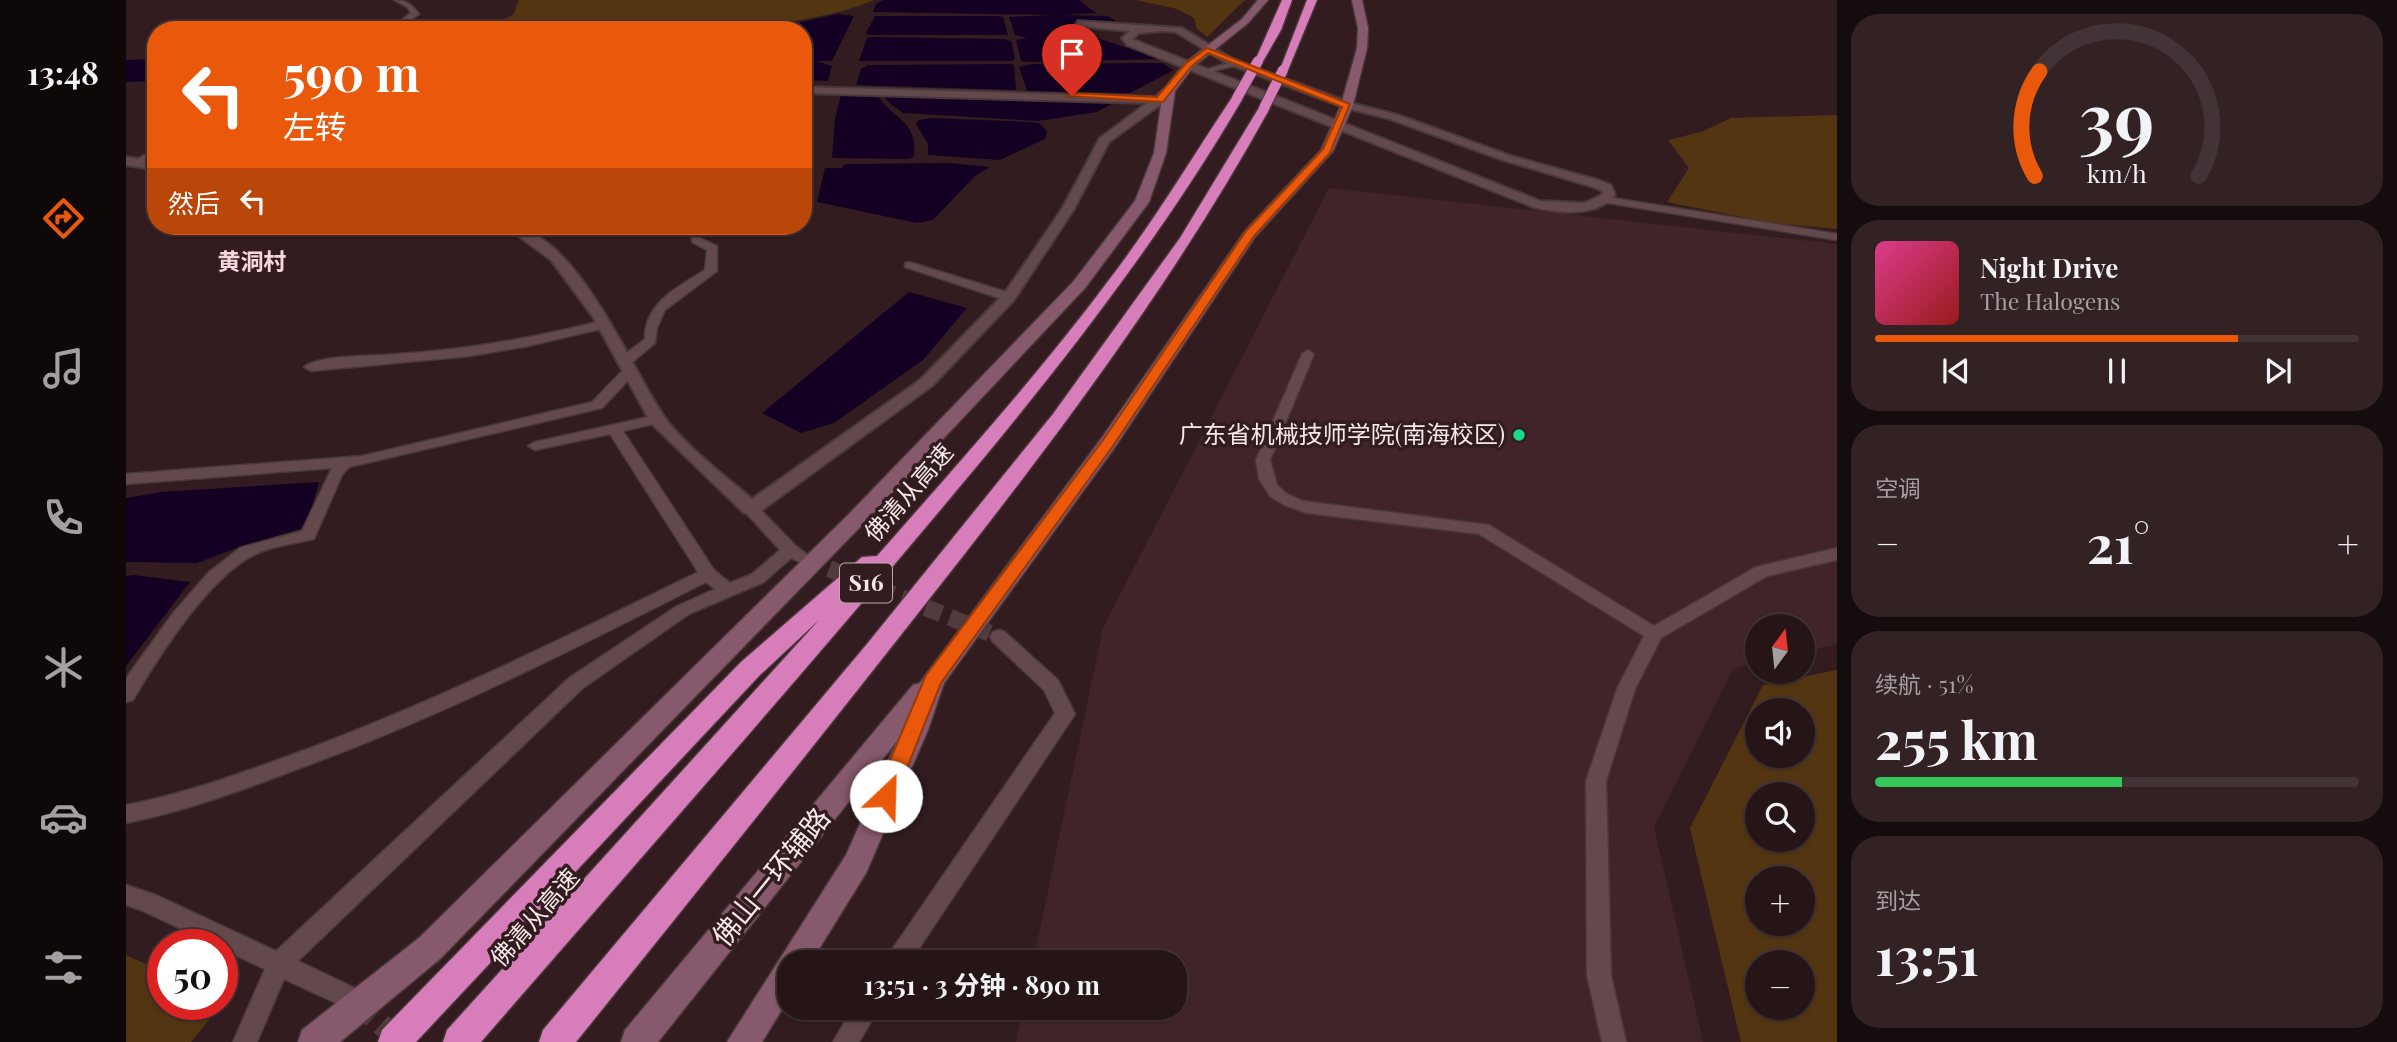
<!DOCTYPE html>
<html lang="zh">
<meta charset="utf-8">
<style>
body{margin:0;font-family:"Playfair Display","Noto Sans SC",serif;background:#322224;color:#f1f3f6;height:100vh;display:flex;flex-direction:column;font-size:26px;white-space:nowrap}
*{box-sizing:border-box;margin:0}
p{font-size:23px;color:#a49fa1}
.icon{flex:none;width:38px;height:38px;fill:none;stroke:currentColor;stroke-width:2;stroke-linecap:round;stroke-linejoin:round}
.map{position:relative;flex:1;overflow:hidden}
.details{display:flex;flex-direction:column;gap:14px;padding:14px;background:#150c0d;width:560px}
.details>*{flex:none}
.banner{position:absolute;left:21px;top:21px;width:665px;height:214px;border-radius:28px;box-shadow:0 2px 5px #0004,0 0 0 2px #423436;background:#ea580c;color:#fff;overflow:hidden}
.needle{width:46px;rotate:15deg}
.controls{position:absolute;left:1619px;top:614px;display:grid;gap:14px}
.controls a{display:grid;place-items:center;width:70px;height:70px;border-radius:50%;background:#261517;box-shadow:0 2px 5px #0004,0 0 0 2px #423436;font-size:35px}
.speed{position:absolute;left:21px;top:929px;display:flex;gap:14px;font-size:35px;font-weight:700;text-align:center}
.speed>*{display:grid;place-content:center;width:91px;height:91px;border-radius:50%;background:#261517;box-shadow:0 2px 5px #0004,0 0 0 2px #423436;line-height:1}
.speed .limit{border:10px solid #d22;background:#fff;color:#111}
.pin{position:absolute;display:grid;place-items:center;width:60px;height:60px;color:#fff;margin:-72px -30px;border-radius:50% 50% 50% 0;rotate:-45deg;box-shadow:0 0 7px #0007}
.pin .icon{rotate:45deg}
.me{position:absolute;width:77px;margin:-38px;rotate:24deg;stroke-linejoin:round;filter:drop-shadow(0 0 5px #0008)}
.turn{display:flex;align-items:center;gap:24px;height:147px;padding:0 21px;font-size:32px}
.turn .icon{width:91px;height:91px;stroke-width:2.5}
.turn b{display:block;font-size:49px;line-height:60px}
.then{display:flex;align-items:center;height:66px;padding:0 21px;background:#0003;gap:14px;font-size:26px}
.big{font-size:52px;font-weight:700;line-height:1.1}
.details .widget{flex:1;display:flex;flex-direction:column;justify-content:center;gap:10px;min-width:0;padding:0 24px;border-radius:28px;background:#322224}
.details .dial{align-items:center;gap:0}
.dial svg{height:182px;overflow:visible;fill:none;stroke:#423436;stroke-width:7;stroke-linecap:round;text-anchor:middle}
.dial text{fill:#f1f3f6;stroke:none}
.song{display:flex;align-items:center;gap:21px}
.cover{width:84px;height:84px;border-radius:10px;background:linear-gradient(135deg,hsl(330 70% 55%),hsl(0 70% 35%))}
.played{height:7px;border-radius:4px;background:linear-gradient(90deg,#ea580c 75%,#423436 75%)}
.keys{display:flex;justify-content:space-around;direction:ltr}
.heat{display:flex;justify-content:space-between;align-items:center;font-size:38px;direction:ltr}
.charge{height:10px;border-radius:5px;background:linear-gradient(90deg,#34c759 51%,#423436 0)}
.trip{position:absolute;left:651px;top:950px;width:410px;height:70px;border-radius:28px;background:#261517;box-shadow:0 2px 5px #0004,0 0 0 2px #423436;font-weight:700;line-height:70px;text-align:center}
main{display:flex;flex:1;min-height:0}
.tabs{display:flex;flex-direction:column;width:126px;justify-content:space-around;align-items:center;background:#0f0809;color:#a49fa1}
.tabs .icon{width:49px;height:49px}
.tabs .current{color:#ea580c}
.tabs b{font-size:32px;color:#f1f3f6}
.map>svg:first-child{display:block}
.built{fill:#412429}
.green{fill:#533611;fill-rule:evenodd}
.water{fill:#140023}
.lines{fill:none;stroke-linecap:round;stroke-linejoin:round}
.minor-tunnel-far1{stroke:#503b3d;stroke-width:17;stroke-dasharray:17 9;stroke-linecap:butt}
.minor-tunnel{stroke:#503b3d;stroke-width:22;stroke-dasharray:22 10;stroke-linecap:butt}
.minor-casing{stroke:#49383a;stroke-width:3}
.tertiary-casing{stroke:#49383a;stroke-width:4}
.secondary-casing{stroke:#49383a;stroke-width:3}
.motorway-casing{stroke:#49383a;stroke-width:3}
.minor{fill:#63494c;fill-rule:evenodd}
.tertiary{fill:#63494c;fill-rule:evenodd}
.secondary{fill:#86596d;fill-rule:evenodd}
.motorway{fill:#d77dba;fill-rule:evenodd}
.motorway-bridge-casing{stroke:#49383a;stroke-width:12;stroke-linecap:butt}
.motorway-bridge{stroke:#d77dba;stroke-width:10}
.route{fill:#ea580c;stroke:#983908;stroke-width:2}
.poi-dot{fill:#18d989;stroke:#321c1f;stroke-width:2.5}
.labels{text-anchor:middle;stroke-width:7;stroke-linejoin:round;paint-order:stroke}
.far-quarter-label{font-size:23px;font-weight:bold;fill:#f5d6d9;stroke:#321c1f}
.shield{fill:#321c1f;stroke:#bcabac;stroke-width:2}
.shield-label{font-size:23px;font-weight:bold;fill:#f7e8e9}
.poi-label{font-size:24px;fill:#f7e8e9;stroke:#321c1f;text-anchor:end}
.street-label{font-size:24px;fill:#f7e8e9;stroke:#321c1f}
.near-street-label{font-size:28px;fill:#f7e8e9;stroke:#321c1f}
</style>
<main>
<nav class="tabs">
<b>13:48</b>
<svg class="icon current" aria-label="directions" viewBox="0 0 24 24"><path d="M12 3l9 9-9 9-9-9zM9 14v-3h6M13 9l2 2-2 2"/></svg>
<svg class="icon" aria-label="music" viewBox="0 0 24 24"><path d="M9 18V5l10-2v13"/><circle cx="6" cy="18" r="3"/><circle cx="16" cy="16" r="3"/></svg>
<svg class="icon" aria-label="phone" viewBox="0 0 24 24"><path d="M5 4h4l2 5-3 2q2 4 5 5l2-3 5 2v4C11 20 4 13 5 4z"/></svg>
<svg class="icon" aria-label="climate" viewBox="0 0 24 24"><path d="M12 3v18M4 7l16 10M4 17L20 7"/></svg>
<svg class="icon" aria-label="car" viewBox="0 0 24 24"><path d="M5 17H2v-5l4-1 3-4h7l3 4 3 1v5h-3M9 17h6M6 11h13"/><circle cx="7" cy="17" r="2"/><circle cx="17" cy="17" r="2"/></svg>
<svg class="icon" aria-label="filters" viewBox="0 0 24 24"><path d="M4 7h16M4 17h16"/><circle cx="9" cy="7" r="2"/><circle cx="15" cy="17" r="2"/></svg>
</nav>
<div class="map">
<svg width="1711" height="1042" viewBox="0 0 1711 1042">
<rect width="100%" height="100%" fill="#321c1f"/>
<polygon class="built" points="1203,188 1711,244 1711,644 1677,652 1676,626 1631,626 1631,663 1607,669 1528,827 1577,1042 890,1042 897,1008 1048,1008 1048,962 907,962 977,628"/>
<g class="green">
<path d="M393 0H748C707 18 639 26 594 30H353L387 15Z"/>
<polygon points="1010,0 1119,0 1081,37 1071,29 1068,18 1051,9"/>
<polygon points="1711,115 1711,229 1646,223 1541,202 1563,168 1542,140 1575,132 1605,118"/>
<path d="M1711 670V1042H1615L1564 828 1637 685ZM1631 710H1676V756H1631ZM1631 794H1676V840H1631ZM1631 878H1676V924H1631ZM1631 962H1676V1008H1631Z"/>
<polygon points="0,955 37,972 37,1004 96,1004 65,1042 0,1042"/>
</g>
<g class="water">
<polygon points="758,0 953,0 970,13 935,15 982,16 999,27 956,21 937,27 966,37 925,38 974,39 1036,59 901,62 895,61 890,40 901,38 889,35 883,17 928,15 747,12 750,4"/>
<polygon points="712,14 728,16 706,61 690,61 706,66 702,81 677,80 677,30 639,30"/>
<polygon points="749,16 873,16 877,17 882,35 742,35 740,33"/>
<polygon points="747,37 878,39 885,41 889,58 886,61 733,61 741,38"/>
<polygon points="30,59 30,81 0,82 0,60"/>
<polygon points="1023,63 1036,63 1048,70 1004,93 901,91 893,67 906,64"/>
<polygon points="884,64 888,65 890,90 730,85 735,69 742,65"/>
<path d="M721 91 750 93C766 120 792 119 788 156L783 159 706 158 709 119 715 94Z"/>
<polygon points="757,94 989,102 971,112 912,121 777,113 763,103"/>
<polygon points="804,118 904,122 913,123 921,131 919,139 874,160 802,155 802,144 790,124 792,120"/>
<polygon points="824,163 864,167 849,176 807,220 791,223 691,202 699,168 716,168 719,164"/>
<polygon points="783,292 841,308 797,360 708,423 675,433 636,413"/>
<polygon points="193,482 182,521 175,529 116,546 71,563 0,562 0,498 35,492"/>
<polygon points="8,575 64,582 0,666 0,576"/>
</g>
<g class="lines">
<polyline class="minor-tunnel-far1" points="679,559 873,637"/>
<polyline class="minor-tunnel" points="231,1003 275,1042"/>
<g class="minor-casing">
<g id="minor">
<path d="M268 0C280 0 285 4 293 14L286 19 291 22 288 30H280L283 23 277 19 285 13 281 7Z"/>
<polygon points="1109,61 1112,65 1079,73 1075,71"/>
<polygon points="30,148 30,155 13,165 5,163"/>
<polygon points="1480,197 1711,234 1711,240 1476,202 1475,200"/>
<path d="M566 238H574L591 246V271L539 310 531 328 529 343 504 364H494V358L519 339C518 303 552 287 579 270L581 250 566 242Z"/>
<polygon points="783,262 887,294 889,297 887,300 879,300 779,267 779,263"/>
<path d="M479 320 483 321V327L402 346 344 356 185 371 178 367C191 356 239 356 257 355 333 351 405 339 479 320Z"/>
<polygon points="1182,350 1188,354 1144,460 1151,485 1161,494 1177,501 1363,525 1528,626 1630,567 1711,548 1711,560 1641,576 1535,638 1509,689 1480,781 1485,975 1500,1042 1476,1042 1461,975 1460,781 1491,689 1518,636 1353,534 1181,513 1158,505 1144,496 1133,479 1130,460 1176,354"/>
<path d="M504 367 511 371 476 408 223 467 216 475 188 539C167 544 144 546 126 556 80 581 33 656 7 700L0 702V679L3 674 48 612 83 572 114 548 176 531 206 468 0 484V474L236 456 466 402 499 368Z"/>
<path d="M531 415 536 416 538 419 536 422 497 431 588 570 604 583 626 574 654 550 620 513 617 509 625 504 630 505 670 546 687 559 685 563 679 565 665 558 638 582 563 614 457 688 172 961 235 991 239 999 235 1007 227 1011 158 979 131 1042H107L139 969 96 949V945H89L17 911 0 905V885L30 895 150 951 443 678 551 606 589 589 580 582C448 649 316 716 177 767 119 789 61 811 0 823V805C58 794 113 774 168 754 307 703 440 637 572 572L484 434 409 450 402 446 409 442Z"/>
<polygon points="873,630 879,632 932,680 949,714 784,962 760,962 763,954 929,713 918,690 867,642 864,637 867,632"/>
<polygon points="727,1008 753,1008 733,1042 707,1042"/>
</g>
</g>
<g class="tertiary-casing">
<g id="tertiary">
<path d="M952 21 1056 28 1108 60 1225 103 1272 115 1385 156 1472 180 1485 185 1489 195C1470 218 1433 213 1407 207L1001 45 996 38 1004 31 949 26ZM1037 31 1050 32 1102 64 1217 107 1264 119 1377 160 1464 186 1475 190 1477 194 1459 203 1414 201 1006 39 1013 33Z"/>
<path d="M677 87 1029 97 1039 89 1048 91 1038 102 983 142 948 209 888 300 806 386 632 513H618L525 423 467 317 425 260 379 226C448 226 503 365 537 415 558 445 598 475 626 499L794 380 878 294 936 209 974 138 1021 103 677 93Z"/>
<polygon points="0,157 30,162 30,170 0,165"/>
</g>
</g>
<g class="secondary-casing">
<g id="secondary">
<polygon points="1132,0 1142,0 1122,23 1067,67 1049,91 1040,153 1023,202 959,288 736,525 315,958 214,1042 172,1042 176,1030 293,938 722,515 947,282 1009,201 1028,153 1037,91 1059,63 1116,19"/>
<polygon points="1226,0 1236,0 1242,28 1241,48 1227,105 1207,151 1129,237 989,447 818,683 802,730 740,873 685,962 663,962 663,998 636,1042 601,1042 720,855 771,741 532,1042 495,1042 499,1030 787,685 794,683 975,439 1119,231 1195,150 1215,105 1231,48 1232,28"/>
</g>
</g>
<g class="motorway-casing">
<g id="motorway">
<polygon points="1156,0 1166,0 1155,30 1136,63 1128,63"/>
<polygon points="1181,0 1191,0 1162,70 1153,72"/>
<path d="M1107 96 1117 98C1021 262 901 408 778 553 639 718 496 879 355 1042H317L321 1030 693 620 633 676 290 1042H252L256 1030 615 662 736 557 751 556C831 465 913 374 986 276 1030 218 1067 156 1107 96Z"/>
<path d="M1134 106 1144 108C1044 289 921 450 793 612 680 756 565 899 450 1042H413L417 1030 741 644 927 414 1054 238Z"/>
</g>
</g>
<use href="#minor" class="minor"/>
<use href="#tertiary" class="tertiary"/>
<use href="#secondary" class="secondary"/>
<use href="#motorway" class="motorway"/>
<g class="motorway-bridge-casing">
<g id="motorway-bridge">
<polyline points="1111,98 1132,61"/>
<polyline points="1138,108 1157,70"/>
</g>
</g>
<use href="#motorway-bridge" class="motorway-bridge"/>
</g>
<polygon class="route" points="1081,48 1224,104 1204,153 1128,236 987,446 815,683 767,803 760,805 752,803 749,796 800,675 977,440 1120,231 1197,149 1216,107 1082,53 1065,67 1037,102 941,96 946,93 1031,97 1060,63"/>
<circle class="poi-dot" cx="1393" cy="435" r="7"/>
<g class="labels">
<g class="far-quarter-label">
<text x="126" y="270">黄洞村</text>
</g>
<rect class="shield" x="714" y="563.5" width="52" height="39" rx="5"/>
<g class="shield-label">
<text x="740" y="591">S16</text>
</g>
<g class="poi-label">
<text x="1379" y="443">广东省机械技师学院(南海校区)</text>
</g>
<g class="street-label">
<text transform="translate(783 493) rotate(-49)" y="8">佛清从高速</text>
<text transform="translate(409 918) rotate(-49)" y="8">佛清从高速</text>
</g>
<g class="near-street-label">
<text transform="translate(645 877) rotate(-51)" y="10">佛山一环辅路</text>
</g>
</g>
</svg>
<div class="controls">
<a><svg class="needle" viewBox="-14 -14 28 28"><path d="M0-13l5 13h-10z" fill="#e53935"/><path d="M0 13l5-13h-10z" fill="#a49fa1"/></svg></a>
<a><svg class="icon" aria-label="sound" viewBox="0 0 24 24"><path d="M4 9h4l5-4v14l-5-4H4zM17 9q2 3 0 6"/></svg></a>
<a><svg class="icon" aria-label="search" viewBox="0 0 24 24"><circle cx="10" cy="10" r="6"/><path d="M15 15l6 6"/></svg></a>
<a>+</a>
<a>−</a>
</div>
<div class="speed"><div class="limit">50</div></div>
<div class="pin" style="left:946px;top:96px;background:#d93025"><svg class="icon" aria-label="arrive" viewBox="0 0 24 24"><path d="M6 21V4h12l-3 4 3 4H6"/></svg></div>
<svg class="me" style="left:760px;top:796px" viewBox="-20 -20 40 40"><circle r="19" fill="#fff"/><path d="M0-13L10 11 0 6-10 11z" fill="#ea580c"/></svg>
<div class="trip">13:51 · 3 分钟 · 890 m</div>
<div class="banner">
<div class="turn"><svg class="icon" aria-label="left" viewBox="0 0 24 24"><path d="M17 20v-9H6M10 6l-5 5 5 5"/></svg><div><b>590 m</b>左转</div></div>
<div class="then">然后<svg class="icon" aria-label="left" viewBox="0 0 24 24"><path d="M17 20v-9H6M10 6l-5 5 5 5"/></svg></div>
</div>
</div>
<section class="details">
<div class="widget dial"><svg viewBox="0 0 100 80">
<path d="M14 69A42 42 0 1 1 86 69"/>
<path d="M14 69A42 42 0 0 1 16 23" stroke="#ea580c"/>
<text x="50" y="56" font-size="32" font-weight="700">39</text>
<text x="50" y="72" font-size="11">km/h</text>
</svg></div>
<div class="widget">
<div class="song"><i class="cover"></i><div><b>Night Drive</b><p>The Halogens</p></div></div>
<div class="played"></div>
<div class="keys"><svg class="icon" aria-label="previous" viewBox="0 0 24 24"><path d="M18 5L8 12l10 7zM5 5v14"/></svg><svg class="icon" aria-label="pause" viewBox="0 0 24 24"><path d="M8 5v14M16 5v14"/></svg><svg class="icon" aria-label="next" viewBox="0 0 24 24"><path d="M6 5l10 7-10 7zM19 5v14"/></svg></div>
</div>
<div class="widget"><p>空调</p>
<div class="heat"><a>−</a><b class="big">21°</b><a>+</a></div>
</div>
<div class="widget"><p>续航 · 51%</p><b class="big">255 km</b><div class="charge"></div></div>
<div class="widget"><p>到达</p><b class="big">13:51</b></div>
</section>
</main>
